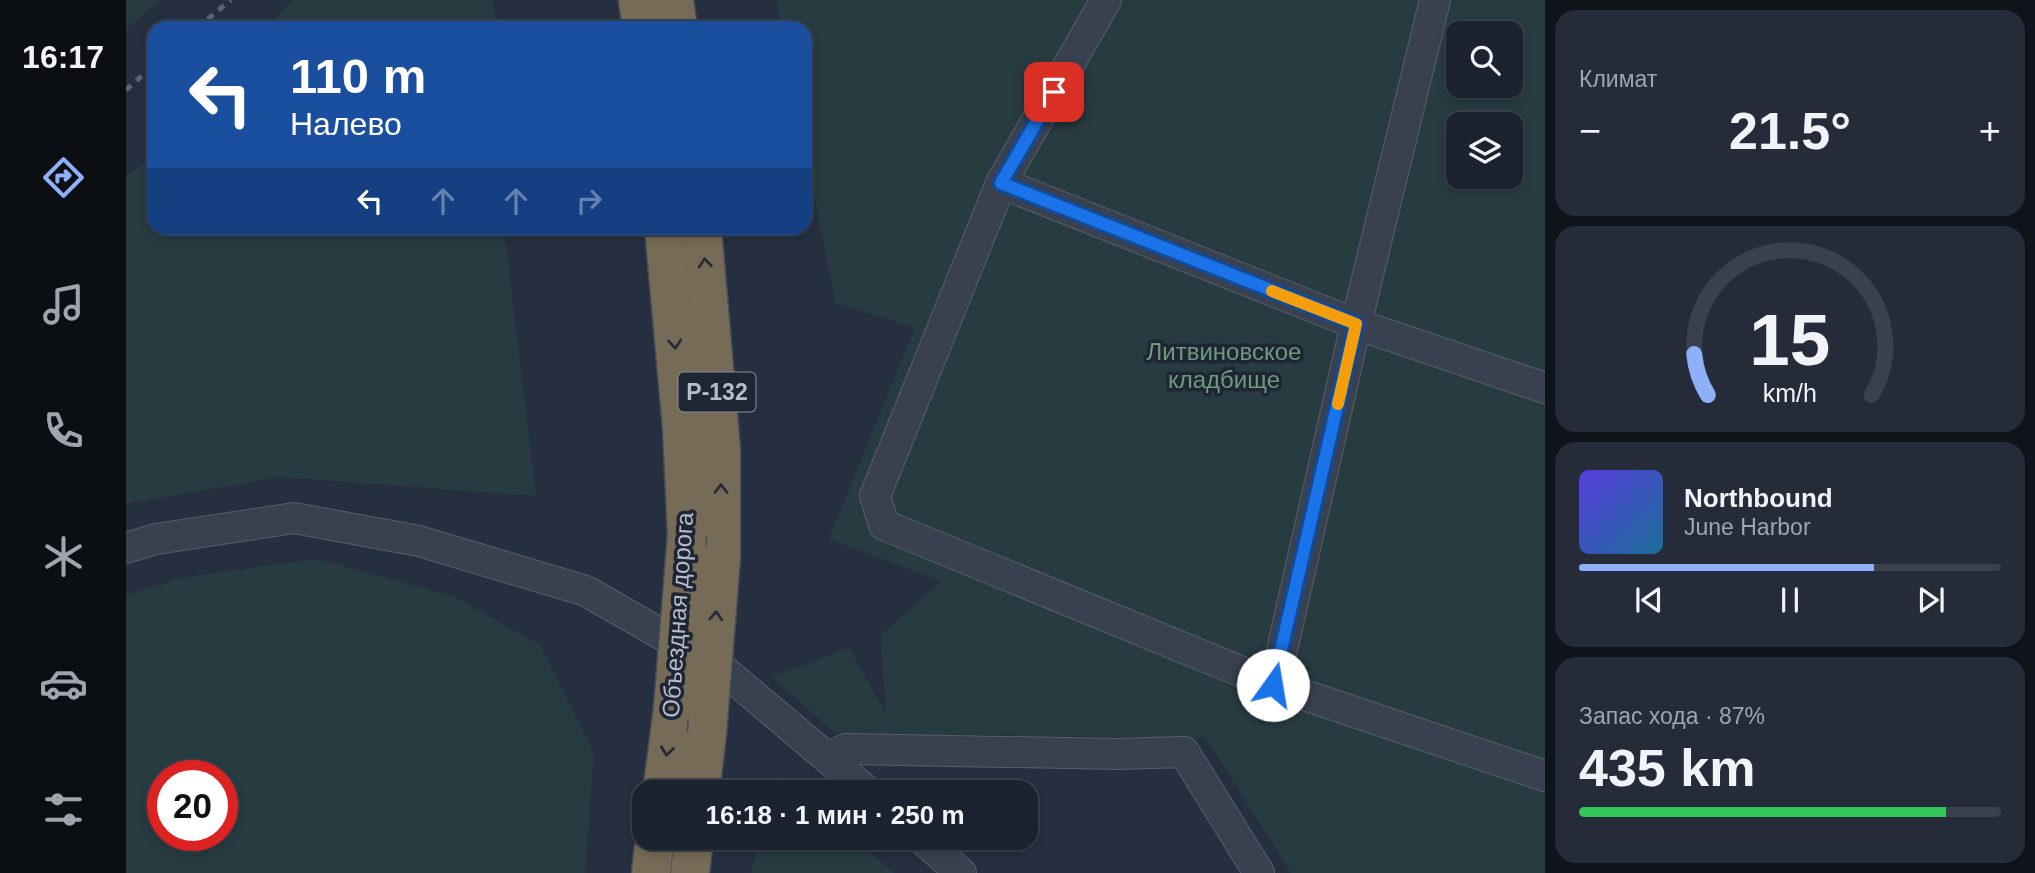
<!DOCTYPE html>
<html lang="ru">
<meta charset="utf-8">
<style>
body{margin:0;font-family:Helvetica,sans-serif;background:#252b38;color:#f1f3f6;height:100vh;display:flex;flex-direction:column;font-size:26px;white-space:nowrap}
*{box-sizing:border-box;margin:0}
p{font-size:23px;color:#a0a4ab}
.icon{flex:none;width:38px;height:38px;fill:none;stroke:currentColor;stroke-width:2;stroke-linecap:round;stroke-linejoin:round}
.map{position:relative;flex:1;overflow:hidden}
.drawer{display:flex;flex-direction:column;gap:10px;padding:10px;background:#0f131a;width:490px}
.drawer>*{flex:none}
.guide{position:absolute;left:21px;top:21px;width:665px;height:214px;border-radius:21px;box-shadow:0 4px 10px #0003,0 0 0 2px #3a404c;background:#1a4fa0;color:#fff;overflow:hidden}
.controls{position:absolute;left:1320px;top:21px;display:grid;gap:14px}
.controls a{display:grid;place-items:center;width:77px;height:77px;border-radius:14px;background:#1c2330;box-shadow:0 4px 10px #0003,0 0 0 2px #3a404c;font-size:35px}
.speed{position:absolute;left:21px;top:760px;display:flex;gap:14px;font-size:35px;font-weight:700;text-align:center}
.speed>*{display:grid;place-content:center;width:91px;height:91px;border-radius:50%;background:#1c2330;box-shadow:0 4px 10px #0003,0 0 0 2px #3a404c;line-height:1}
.speed .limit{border:10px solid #d22;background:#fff;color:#111}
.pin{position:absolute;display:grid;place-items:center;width:60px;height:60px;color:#fff;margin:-30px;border-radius:14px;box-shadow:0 4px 10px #0006}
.me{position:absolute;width:77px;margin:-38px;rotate:13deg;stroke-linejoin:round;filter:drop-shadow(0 0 5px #0008)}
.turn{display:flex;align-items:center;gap:24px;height:147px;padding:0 28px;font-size:32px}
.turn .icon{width:91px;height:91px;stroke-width:2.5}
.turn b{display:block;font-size:49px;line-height:60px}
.lanes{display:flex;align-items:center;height:66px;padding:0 28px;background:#0003;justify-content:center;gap:35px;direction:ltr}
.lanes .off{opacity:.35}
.big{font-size:52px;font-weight:700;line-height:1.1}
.drawer .widget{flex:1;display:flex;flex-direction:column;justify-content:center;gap:10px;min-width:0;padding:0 24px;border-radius:21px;background:#252b38}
.drawer .dial{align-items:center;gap:0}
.dial svg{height:182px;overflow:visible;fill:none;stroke:#3a404c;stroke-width:7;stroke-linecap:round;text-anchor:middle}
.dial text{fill:#f1f3f6;stroke:none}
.song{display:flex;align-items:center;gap:21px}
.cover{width:84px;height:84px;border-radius:10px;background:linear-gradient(135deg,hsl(250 70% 55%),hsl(200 70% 35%))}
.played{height:7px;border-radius:4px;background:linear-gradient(90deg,#8db0f8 70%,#3a404c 70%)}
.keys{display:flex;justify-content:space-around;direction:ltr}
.heat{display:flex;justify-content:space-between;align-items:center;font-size:38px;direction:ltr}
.charge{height:10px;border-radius:5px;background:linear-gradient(90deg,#34c759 87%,#3a404c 0)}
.trip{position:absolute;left:506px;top:780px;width:406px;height:70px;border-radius:21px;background:#1c2330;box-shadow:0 4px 10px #0003,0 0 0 2px #3a404c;font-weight:700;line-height:70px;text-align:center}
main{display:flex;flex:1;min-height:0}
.dock{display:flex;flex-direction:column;width:126px;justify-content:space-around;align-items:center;background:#0b0e13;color:#a0a4ab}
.dock .icon{width:49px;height:49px}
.dock .selected{color:#8db0f8}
.dock b{font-size:32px;color:#f1f3f6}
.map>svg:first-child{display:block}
.green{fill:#273c41;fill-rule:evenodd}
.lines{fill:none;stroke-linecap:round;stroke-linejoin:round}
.minor-casing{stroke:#575f6d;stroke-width:32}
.highway-casing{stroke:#444c5a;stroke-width:41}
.minor{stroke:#394150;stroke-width:30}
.highway{stroke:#766b56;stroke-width:38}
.rail{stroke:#5b6577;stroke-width:5;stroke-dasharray:7 7;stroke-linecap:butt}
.highway-bridge-casing{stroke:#444c5a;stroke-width:41;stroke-linecap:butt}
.highway-bridge{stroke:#766b56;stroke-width:38}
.oneway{stroke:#272d38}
.route-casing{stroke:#114b97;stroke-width:18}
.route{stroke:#1a73e8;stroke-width:12}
.slow{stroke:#f59e0b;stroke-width:12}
.labels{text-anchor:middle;stroke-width:7;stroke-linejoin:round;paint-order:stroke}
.shield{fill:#1e2635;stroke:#888f9d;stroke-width:2}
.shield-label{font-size:23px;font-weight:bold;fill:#b6bcca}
.park-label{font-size:24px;fill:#6d9b7a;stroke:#1e2635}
.street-label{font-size:24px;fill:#b6bcca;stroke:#1e2635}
</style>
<main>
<nav class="dock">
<b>16:17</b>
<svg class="icon selected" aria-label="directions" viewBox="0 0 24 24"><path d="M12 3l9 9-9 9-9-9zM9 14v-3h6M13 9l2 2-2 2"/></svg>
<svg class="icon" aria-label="music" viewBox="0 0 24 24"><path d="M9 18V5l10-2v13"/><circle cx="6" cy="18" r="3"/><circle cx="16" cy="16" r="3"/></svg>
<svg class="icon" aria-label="phone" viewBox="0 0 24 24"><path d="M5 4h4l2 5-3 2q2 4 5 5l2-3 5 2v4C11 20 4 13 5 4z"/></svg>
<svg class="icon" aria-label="climate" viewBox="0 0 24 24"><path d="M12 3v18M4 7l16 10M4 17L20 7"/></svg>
<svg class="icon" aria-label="car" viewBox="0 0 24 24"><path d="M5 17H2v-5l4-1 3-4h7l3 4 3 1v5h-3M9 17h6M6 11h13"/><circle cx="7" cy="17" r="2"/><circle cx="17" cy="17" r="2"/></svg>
<svg class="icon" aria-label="filters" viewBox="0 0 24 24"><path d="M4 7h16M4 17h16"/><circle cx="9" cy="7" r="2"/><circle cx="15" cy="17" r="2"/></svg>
</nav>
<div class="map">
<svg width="1419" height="873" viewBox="0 0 1419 873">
<rect width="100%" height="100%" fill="#252f40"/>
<g class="green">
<polygon points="0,0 34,0 0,29"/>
<polygon points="166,0 366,0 373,28 141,28"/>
<path d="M651 0H1419V873H1165L1080 738 709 733 646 677 723 648 760 714 755 635 815 581 703 539 789 327 709 303 679 147V28H656ZM1332 33H1384V86H1332ZM1332 124H1384V177H1332Z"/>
<polygon points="28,155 28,228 378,228 410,496 152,477 0,504 0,176"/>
<path d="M190 559 327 596 414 645 468 753 459 873H0V595L61 577ZM96 775V835H37V775Z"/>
<polygon points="654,776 673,793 649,793"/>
<polygon points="635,838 727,838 768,873 625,873"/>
</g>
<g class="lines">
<g class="minor-casing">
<g id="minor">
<polyline points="980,0 875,183 749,496 758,525 1148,685 1419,776"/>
<polyline points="875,183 1230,324 1309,0"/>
<polyline points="0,548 30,539 168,518 293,541 460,591 596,669 743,793"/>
<polyline points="1148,685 1230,324 1419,388"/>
<polyline points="702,757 720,749 993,754 1058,752 1133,873"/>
<polyline points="795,838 835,873"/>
</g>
</g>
<g class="highway-casing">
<g id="highway">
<polyline points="512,0 516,28"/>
<polyline points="548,0 552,28"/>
<polyline points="538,228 556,428 561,535"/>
<polyline points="576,228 595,449 595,558"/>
<polyline points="536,793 547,708"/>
<polyline points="574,793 581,733"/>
<polyline points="525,873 529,838"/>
<polyline points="564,873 568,838"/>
</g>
</g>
<use href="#minor" class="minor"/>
<use href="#highway" class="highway"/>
<g class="rail">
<polyline points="71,28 105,0"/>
<polyline points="0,90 28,65"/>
</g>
<g class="highway-bridge-casing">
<g id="highway-bridge">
<polyline points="547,708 561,535"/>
<polyline points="581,733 595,558"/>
</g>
</g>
<use href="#highway-bridge" class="highway-bridge"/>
</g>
<defs><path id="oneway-chevron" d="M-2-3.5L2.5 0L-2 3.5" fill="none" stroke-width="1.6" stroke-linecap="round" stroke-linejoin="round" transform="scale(1.75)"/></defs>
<g class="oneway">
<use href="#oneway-chevron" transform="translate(579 263) rotate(-95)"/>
<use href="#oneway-chevron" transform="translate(549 344) rotate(85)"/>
<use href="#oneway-chevron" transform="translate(595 489) rotate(-90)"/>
<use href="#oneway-chevron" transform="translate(590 616) rotate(-86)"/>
<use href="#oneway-chevron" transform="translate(541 751) rotate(98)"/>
</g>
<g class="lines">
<g class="route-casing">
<polyline id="route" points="928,92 875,183 1230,324 1147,685"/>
</g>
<use href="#route" class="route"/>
<polyline class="slow" points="1146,291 1230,324 1212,404"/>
</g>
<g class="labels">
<rect class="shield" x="552.5" y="372.5" width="77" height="39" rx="5"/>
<g class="shield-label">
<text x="591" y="400">Р-132</text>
</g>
<g class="park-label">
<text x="1098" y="360">Литвиновское<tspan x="1098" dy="28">кладбище</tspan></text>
</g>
<g class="street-label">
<text transform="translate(552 615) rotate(-86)" y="8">Объездная дорога</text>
</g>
</g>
</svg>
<div class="controls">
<a><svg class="icon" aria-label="search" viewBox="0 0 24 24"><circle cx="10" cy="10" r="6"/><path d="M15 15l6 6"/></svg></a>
<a><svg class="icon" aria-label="layers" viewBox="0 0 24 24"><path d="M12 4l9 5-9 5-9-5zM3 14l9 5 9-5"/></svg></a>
</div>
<div class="speed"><div class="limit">20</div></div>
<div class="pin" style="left:928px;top:92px;background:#d93025"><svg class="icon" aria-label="arrive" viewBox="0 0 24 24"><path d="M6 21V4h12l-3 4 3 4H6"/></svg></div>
<svg class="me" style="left:1147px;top:685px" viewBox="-20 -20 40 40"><circle r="19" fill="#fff"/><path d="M0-13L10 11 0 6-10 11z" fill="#1a73e8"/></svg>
<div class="trip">16:18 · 1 мин · 250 m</div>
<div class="guide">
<div class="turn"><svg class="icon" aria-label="left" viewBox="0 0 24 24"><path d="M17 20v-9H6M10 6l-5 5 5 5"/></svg><div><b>110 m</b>Налево</div></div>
<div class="lanes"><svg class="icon" aria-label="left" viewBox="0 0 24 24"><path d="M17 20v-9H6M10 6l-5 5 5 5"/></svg><svg class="icon off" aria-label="ahead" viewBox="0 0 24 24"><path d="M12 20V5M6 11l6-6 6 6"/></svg><svg class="icon off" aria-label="ahead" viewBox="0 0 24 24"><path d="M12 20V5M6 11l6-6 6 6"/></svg><svg class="icon off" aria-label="right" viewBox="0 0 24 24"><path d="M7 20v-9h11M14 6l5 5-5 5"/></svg></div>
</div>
</div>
<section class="drawer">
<div class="widget"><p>Климат</p>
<div class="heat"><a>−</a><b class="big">21.5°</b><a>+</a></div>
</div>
<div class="widget dial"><svg viewBox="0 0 100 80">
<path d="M14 69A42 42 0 1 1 86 69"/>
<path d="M14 69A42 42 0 0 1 8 51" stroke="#8db0f8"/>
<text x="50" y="56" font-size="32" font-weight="700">15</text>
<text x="50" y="72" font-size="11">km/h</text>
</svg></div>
<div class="widget">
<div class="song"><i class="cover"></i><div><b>Northbound</b><p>June Harbor</p></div></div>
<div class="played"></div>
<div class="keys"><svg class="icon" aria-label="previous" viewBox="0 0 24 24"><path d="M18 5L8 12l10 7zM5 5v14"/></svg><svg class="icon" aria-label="pause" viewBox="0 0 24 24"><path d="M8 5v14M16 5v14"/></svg><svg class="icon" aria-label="next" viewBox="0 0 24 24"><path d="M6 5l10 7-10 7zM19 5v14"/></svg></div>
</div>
<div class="widget"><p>Запас хода · 87%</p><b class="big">435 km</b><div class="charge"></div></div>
</section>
</main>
